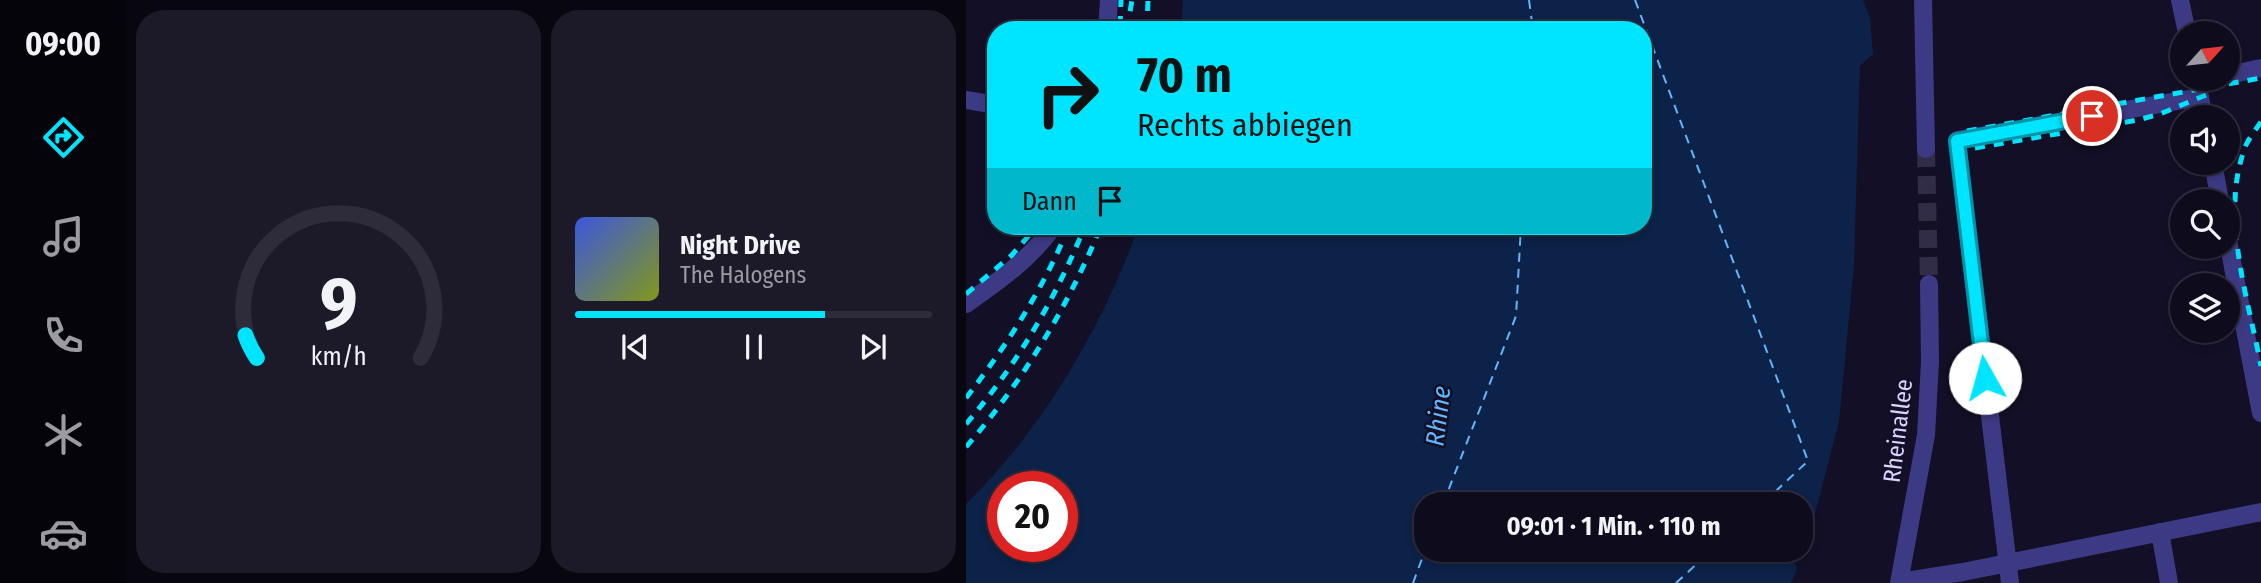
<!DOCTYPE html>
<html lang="de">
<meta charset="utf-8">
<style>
body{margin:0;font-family:"Fira Sans Condensed",sans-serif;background:#1c1929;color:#f1f3f6;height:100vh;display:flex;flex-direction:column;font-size:26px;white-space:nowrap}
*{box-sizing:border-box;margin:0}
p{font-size:23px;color:#9b9ba3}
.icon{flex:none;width:38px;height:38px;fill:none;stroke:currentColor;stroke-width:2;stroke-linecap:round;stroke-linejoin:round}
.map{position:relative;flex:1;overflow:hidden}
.drawer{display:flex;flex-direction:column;gap:10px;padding:10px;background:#08060f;width:840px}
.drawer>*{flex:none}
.guide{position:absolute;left:21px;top:21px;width:665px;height:214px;border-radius:28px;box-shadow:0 4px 10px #0003,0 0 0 2px #2e2b3b;background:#00e5ff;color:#111;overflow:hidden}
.needle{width:46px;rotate:63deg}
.tools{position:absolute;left:1204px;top:21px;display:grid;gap:14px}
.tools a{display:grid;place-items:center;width:70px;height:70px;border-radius:50%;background:#0e0b1c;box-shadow:0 4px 10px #0003,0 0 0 2px #2e2b3b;font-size:35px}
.speed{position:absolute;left:21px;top:471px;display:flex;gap:14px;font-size:35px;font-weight:700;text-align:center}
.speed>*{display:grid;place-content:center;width:91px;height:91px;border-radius:50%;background:#0e0b1c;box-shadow:0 4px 10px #0003,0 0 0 2px #2e2b3b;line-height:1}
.speed .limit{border:10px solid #d22;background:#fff;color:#111}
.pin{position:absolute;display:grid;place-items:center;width:60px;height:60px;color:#fff;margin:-30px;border:4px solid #fff;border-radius:50%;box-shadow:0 2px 7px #0007}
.me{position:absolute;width:77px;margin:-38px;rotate:353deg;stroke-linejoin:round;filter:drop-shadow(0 0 5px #0008)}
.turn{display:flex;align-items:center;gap:24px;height:147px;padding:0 35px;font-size:32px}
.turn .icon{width:91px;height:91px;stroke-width:2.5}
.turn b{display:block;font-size:49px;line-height:60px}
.then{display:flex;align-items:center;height:66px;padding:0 35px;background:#0003;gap:14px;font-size:26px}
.drawer .card{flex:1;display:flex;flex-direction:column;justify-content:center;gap:10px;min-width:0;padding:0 24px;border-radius:28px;background:#1c1929}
.drawer .dial{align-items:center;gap:0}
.dial svg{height:182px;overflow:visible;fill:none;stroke:#2e2b3b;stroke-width:7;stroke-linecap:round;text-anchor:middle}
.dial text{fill:#f1f3f6;stroke:none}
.song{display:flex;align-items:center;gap:21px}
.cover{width:84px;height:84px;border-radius:10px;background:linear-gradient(135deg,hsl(230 70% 55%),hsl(70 70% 35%))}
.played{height:7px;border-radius:4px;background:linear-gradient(90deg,#00e5ff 70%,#2e2b3b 70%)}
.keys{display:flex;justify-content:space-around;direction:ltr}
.drawer .tiles{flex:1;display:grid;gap:10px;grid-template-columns:repeat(2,1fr)}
.trip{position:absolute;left:448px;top:492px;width:399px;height:70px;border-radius:28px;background:#0e0b1c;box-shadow:0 4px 10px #0003,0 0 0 2px #2e2b3b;font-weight:700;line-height:70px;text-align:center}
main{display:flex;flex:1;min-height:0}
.dock{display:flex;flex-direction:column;width:126px;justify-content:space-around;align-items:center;background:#06040b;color:#9b9ba3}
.dock .icon{width:49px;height:49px}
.dock .on{color:#00e5ff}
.dock b{font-size:32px;color:#f1f3f6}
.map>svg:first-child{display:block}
.water{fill:#0c2248;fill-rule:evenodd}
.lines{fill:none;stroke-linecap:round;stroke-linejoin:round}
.ferry{stroke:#62b6ff;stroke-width:2;stroke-dasharray:9 7;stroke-linecap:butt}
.minor-tunnel{stroke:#312d47;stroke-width:18;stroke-dasharray:18 9;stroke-linecap:butt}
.minor{stroke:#3d3a85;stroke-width:18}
.rail{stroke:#00e5ff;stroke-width:5;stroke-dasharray:10 9;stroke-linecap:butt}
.route-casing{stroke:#0095a6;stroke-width:18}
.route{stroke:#00e5ff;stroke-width:12}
.labels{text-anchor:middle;stroke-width:5;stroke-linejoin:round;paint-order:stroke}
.street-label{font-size:24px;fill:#d9d4ff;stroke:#130f26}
.water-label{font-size:26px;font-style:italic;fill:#62b6ff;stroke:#130f26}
</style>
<main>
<nav class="dock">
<b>09:00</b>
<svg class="icon on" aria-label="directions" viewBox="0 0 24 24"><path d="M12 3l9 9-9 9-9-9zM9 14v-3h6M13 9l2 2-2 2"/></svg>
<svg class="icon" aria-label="music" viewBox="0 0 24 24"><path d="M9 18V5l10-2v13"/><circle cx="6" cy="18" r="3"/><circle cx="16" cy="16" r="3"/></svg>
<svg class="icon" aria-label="phone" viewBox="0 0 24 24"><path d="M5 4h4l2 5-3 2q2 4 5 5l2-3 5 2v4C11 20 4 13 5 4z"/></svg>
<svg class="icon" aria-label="climate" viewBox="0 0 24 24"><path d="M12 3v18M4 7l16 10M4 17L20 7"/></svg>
<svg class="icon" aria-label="car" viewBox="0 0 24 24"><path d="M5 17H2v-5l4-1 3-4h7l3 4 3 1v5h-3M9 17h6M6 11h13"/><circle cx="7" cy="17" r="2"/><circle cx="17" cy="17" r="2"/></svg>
</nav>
<section class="drawer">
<div class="tiles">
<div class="card dial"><svg viewBox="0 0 100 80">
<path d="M14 69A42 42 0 1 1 86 69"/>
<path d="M14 69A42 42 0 0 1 9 59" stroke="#00e5ff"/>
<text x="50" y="56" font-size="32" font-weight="700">9</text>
<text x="50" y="72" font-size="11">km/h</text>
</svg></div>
<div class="card">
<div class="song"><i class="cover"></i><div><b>Night Drive</b><p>The Halogens</p></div></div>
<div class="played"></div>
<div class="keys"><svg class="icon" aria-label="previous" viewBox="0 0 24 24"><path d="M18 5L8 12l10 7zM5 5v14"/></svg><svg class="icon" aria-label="pause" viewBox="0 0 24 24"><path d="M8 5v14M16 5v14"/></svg><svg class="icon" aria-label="next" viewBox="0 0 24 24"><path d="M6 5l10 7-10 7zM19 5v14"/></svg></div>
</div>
</div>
</section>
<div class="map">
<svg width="1295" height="583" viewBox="0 0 1295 583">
<rect width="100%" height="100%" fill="#130f26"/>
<path class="water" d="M217 0H897L904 18 907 54 894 66 888 265 873 422 841 544H835V504H460V550H825L831 569 825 583H0V504C79 426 135 329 173 226H677V30H215ZM37 486H96V546H37Z"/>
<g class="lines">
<g class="ferry">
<polyline points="563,0 567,30"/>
<polyline points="669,0 842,461 796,504"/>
<polyline points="477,504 550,316 555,226"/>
<polyline points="447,583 460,548"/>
<polyline points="710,583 746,550"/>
</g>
<polyline class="minor-tunnel" points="960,149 963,284"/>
<g class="minor">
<polyline points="957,0 960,149"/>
<polyline points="1214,0 1221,33"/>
<polyline points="141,30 143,0"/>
<polyline points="1262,75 1295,68"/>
<polyline points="1230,79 1238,117"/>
<polyline points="0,100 30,105"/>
<polyline points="1247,163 1254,201"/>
<polyline points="1262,241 1295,413"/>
<path d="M0 304C33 281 64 259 88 226"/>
<polyline points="1194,532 1203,583"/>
<polyline points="934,582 997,572 1295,512"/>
<polyline points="933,583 960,435 964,362 963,284"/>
<polyline points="1044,583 991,140 1234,97"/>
</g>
<g class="rail">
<polyline points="154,26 155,0"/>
<polyline points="161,30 166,0"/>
<polyline points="181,30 182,0"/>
<path d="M1295 122C1290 129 1284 137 1280 145 1253 212 1282 298 1295 366"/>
<polyline points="1001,131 1295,78"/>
<polyline points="1009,148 1172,120 1194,114 1240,95"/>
<polyline points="0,294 46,255 71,226"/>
<path d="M0 398C41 345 78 288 103 226"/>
<path d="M0 424C51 365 90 298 119 226"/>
<path d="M0 447C57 381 102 307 135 226"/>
</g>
</g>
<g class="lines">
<g class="route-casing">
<polyline id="route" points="1019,378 991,141 1126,116"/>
</g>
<use href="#route" class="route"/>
</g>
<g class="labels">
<g class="street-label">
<text transform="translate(932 431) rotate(-83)" y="8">Rheinallee</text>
</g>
<g class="water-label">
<text transform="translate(472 416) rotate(-83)" y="9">Rhine</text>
</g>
</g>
</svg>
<div class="tools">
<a><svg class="needle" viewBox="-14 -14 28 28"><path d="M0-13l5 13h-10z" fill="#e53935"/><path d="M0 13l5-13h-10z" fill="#9b9ba3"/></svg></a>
<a><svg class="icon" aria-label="sound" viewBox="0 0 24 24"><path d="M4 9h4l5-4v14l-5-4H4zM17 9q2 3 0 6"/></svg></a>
<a><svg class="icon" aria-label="search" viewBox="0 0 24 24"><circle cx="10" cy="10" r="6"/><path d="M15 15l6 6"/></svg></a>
<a><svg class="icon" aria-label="layers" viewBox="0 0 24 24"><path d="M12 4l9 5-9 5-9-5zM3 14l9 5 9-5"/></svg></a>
</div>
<div class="speed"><div class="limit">20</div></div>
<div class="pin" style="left:1126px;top:116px;background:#d93025"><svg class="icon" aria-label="arrive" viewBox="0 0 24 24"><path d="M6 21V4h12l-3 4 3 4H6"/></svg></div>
<svg class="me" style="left:1019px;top:378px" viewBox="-20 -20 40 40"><circle r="19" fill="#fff"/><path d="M0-13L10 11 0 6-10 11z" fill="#00e5ff"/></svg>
<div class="trip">09:01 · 1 Min. · 110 m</div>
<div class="guide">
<div class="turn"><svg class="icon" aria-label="right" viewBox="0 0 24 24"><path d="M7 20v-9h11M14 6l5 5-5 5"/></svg><div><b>70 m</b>Rechts abbiegen</div></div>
<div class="then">Dann<svg class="icon" aria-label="arrive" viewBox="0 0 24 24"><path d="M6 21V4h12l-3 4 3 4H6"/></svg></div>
</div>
</div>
</main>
